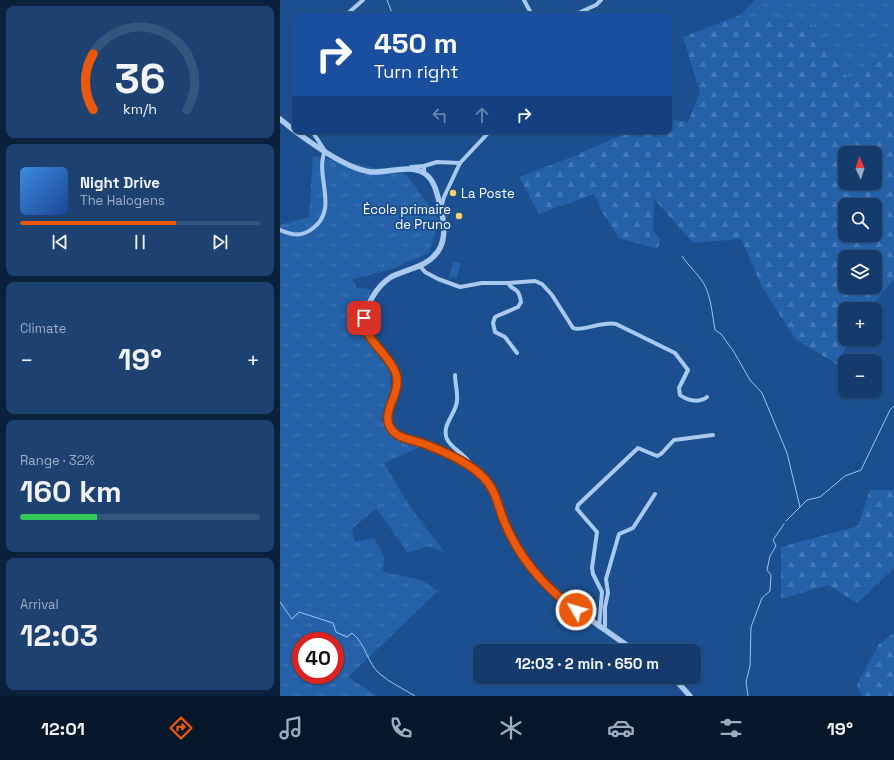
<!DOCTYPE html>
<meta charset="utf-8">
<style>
body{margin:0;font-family:"Space Grotesk",sans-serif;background:#1d4271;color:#f1f3f6;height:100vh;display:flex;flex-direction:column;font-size:15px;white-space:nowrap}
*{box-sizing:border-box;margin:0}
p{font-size:13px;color:#9dadc1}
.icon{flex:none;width:22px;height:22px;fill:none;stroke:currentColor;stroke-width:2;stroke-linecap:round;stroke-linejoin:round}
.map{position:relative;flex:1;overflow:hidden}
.details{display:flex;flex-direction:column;gap:6px;padding:6px;background:#0b203b;width:280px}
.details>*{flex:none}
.guide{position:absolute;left:12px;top:12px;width:380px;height:122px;border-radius:8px;box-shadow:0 1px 3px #0004,0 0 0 1px #33557e;background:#1a4fa0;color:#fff;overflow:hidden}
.needle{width:26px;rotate:356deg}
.fabs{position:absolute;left:558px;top:146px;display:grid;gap:8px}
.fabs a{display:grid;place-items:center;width:44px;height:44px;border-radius:8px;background:#143b6b;box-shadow:0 1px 3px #0004,0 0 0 1px #33557e;font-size:20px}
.speed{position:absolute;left:12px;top:632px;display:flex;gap:8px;font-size:20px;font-weight:700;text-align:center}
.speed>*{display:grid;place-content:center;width:52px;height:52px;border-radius:50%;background:#143b6b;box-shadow:0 1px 3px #0004,0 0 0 1px #33557e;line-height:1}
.speed .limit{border:6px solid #d22;background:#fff;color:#111}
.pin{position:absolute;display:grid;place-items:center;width:34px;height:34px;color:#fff;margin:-17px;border-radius:8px;box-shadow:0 2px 6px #0006}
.me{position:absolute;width:44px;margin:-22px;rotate:308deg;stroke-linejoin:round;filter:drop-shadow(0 0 3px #0008)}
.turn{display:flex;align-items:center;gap:14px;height:84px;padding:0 16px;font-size:18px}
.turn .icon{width:52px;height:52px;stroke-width:2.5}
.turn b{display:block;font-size:28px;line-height:34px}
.lanes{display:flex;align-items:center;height:38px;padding:0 16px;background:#0003;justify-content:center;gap:20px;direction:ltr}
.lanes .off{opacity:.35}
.big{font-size:30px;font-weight:700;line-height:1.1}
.details .card{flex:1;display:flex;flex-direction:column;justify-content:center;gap:6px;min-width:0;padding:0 14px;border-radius:8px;background:#1d4271}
.details .dial{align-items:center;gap:0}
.dial svg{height:104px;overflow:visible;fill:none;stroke:#33557e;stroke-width:7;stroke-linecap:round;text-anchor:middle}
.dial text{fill:#f1f3f6;stroke:none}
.song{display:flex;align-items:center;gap:12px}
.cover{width:48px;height:48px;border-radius:6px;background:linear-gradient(135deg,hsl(210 70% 55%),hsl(220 70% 35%))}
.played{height:4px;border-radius:2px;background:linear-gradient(90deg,#ea580c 65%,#33557e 65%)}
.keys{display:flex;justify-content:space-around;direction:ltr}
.heat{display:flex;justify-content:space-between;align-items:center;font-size:22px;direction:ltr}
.charge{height:6px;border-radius:3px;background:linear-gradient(90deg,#34c759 32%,#33557e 0)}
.trip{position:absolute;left:193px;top:644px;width:228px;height:40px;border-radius:8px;background:#143b6b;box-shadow:0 1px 3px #0004,0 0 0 1px #33557e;font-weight:700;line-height:40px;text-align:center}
.menu{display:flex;height:64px;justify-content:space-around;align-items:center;background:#08182b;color:#9dadc1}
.menu .icon{width:28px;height:28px}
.menu .current{color:#ea580c}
.menu b{font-size:18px;color:#f1f3f6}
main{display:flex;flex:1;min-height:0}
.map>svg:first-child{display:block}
.grass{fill:url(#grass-tufts);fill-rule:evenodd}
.forest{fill:url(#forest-firs);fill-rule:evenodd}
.park{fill:#2461a8}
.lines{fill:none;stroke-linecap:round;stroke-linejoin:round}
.stream{stroke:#9cc4f0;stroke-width:1}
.minor{stroke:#a9c9ee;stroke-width:4}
.tertiary{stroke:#a9c9ee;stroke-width:5.5}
.route-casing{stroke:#983908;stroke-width:10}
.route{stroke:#ea580c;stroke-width:7}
.poi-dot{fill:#ffd166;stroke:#1b4f8f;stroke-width:1.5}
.labels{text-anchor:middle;stroke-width:4;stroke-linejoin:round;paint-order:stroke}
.poi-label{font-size:13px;fill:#fff;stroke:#1b4f8f;text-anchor:start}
</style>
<main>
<section class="details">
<div class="card dial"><svg viewBox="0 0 100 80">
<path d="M14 69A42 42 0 1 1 86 69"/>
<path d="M14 69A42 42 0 0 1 14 26" stroke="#ea580c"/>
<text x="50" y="56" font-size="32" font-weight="700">36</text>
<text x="50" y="72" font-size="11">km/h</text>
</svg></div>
<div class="card">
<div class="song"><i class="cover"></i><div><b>Night Drive</b><p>The Halogens</p></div></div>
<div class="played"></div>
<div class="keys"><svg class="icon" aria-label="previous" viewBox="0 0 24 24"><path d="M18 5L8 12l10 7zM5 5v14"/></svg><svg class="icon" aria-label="pause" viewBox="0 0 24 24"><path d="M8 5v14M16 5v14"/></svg><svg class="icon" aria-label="next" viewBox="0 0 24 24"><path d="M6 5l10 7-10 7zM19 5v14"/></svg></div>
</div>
<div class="card"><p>Climate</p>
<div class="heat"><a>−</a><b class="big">19°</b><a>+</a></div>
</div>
<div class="card"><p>Range · 32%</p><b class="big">160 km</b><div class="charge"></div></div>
<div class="card"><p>Arrival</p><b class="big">12:03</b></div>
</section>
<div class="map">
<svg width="614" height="696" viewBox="0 0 614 696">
<defs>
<pattern id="grass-tufts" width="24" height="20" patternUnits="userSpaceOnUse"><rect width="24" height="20" fill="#2461a8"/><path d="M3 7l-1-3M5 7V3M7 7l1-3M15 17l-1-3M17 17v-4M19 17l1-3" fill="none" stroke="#4579b5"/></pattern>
<pattern id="forest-firs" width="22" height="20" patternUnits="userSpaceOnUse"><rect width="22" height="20" fill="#2461a8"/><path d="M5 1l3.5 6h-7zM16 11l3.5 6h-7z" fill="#4579b5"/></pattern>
</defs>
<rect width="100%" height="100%" fill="#1b4f8f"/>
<g class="grass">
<polygon points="475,0 614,0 614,50 568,79 537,27 460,15"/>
<path d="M33 156 126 174 159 219 149 253 109 270 73 279 76 287 91 290 80 324 110 373 111 392 101 420 117 440 140 447 104 463 131 508 165 553 148 546 128 553 96 508 72 529 75 542 94 538 104 556 103 572 141 580 158 591 68 677 97 696H0V225L29 217ZM21 641H55V675H21Z"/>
</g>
<g class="forest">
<path d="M460 15 537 27 568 79 614 50V279L589 309H565V339H569L558 365 515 339 482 287 461 239 413 243 374 199 373 230 380 239 378 249 339 238 322 212 314 194 259 214 239 177 292 157 343 134 344 131H389V119L408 122 420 93 403 37ZM565 153H595V183H565ZM565 205H595V235H565ZM565 257H595V287H565Z"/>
<polygon points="590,490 614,490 614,568 577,603 548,585 501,599 501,547 578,526"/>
<polygon points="614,633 614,696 582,696 577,684 599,644"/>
</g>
<polygon class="park" points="173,262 181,263 177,279 169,277"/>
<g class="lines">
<g class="stream">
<polyline points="107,0 113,15"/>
<path d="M402 256C407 264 414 270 420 278 431 291 432 314 435 330L441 334 454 352 470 380 482 393 507 453 520 507"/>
<polyline points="506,521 527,500 540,497 565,476 581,470 610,410 614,406"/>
<path d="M0 602 12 619 19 612 53 623 56 632 67 637 72 633C86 644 87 663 100 674 110 683 124 689 135 696"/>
<polyline points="468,696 466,682 470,666 471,627 482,598 490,591 491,575 487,570 490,556 496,546 493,540 504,524"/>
</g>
<g class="minor">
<polyline points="244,0 252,15"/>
<polyline points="66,15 83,0"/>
<polyline points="294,15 316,5 321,0"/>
<polyline points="389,83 390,83"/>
<polyline points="131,167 144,166"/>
<polyline points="144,173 144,166 157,162 180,163"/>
<polyline points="161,208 164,197 180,163 210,131"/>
<path d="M0 230C12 235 21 237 32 229 60 209 34 176 45 151L32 131"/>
<path d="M140 266 145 272 158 279 180 287 202 283H228L255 281 262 284 272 295 293 328C302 332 322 321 336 324L395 353 408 370 399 388 400 395C408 401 420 403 427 397"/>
<path d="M228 283C234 293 238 285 241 302L238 307 215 317 213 323 215 332 225 337 237 353"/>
<path d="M175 375C175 383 178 393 177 401 176 414 161 425 167 439 171 448 184 454 189 462V465"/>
<polyline points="319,627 322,592 313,574 312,568 317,532 297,509 298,505 358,448 377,456 381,454 394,440 433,435"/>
<polyline points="324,630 325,625 325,607 328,593 326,579 339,534 353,528 375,494"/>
</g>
<g class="tertiary">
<path d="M0 119C20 136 65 169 91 172 108 173 129 164 144 173 155 180 157 194 160 205 167 231 167 254 139 266 130 270 120 272 111 277 97 286 89 301 84 316 79 333 103 349 111 361 127 390 106 398 107 422L115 434 145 444 197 471 213 488 224 521 249 566 258 578 284 601 355 651"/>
<polyline points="393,677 410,696"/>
</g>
</g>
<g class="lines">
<g class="route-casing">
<path id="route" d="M84 318C83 340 110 354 116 374 122 393 101 411 110 427 117 440 134 439 147 445 165 452 188 462 202 476 216 489 217 504 224 521 239 558 264 587 296 610"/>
</g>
<use href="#route" class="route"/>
</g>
<g class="poi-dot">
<circle cx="173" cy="193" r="4"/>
<circle cx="179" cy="216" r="4"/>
</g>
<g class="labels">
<g class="poi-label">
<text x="181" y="198">La Poste</text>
<text x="171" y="214" text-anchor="end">École primaire<tspan x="171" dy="15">de Pruno</tspan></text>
</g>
</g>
</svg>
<div class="fabs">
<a><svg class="needle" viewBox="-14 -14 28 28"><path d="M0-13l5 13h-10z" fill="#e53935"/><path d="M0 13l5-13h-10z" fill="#9dadc1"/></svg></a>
<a><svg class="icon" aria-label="search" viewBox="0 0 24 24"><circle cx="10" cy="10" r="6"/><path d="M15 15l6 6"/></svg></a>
<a><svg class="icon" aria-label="layers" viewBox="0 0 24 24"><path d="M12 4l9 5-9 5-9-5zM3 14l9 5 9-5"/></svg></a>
<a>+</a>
<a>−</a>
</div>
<div class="speed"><div class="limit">40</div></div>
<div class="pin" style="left:84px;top:318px;background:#d93025"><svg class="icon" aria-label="arrive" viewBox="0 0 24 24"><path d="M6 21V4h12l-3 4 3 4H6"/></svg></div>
<svg class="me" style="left:296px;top:610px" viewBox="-20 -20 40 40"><circle r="17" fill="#ea580c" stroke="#fff" stroke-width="3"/><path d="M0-11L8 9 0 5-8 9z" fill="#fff"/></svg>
<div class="trip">12:03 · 2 min · 650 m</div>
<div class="guide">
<div class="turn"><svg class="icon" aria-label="right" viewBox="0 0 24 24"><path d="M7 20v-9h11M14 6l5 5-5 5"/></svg><div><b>450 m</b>Turn right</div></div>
<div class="lanes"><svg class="icon off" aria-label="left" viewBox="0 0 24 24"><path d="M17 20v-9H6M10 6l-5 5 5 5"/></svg><svg class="icon off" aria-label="ahead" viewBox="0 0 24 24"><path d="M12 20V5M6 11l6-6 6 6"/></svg><svg class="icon" aria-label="right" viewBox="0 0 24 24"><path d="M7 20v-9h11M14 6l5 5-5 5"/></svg></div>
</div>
</div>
</main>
<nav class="menu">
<b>12:01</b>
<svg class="icon current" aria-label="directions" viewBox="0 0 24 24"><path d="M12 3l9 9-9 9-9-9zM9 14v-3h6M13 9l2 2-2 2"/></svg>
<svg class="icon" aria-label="music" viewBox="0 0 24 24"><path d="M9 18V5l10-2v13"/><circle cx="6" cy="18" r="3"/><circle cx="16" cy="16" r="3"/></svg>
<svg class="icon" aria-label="phone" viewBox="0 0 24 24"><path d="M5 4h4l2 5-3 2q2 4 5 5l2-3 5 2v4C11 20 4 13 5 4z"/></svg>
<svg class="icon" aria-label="climate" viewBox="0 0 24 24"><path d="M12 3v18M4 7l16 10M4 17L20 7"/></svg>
<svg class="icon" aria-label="car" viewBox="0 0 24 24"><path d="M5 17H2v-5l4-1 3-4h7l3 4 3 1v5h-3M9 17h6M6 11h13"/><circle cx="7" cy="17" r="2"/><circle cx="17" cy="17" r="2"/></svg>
<svg class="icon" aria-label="filters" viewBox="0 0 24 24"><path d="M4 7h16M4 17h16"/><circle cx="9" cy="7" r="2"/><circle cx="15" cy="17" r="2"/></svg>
<b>19°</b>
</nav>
